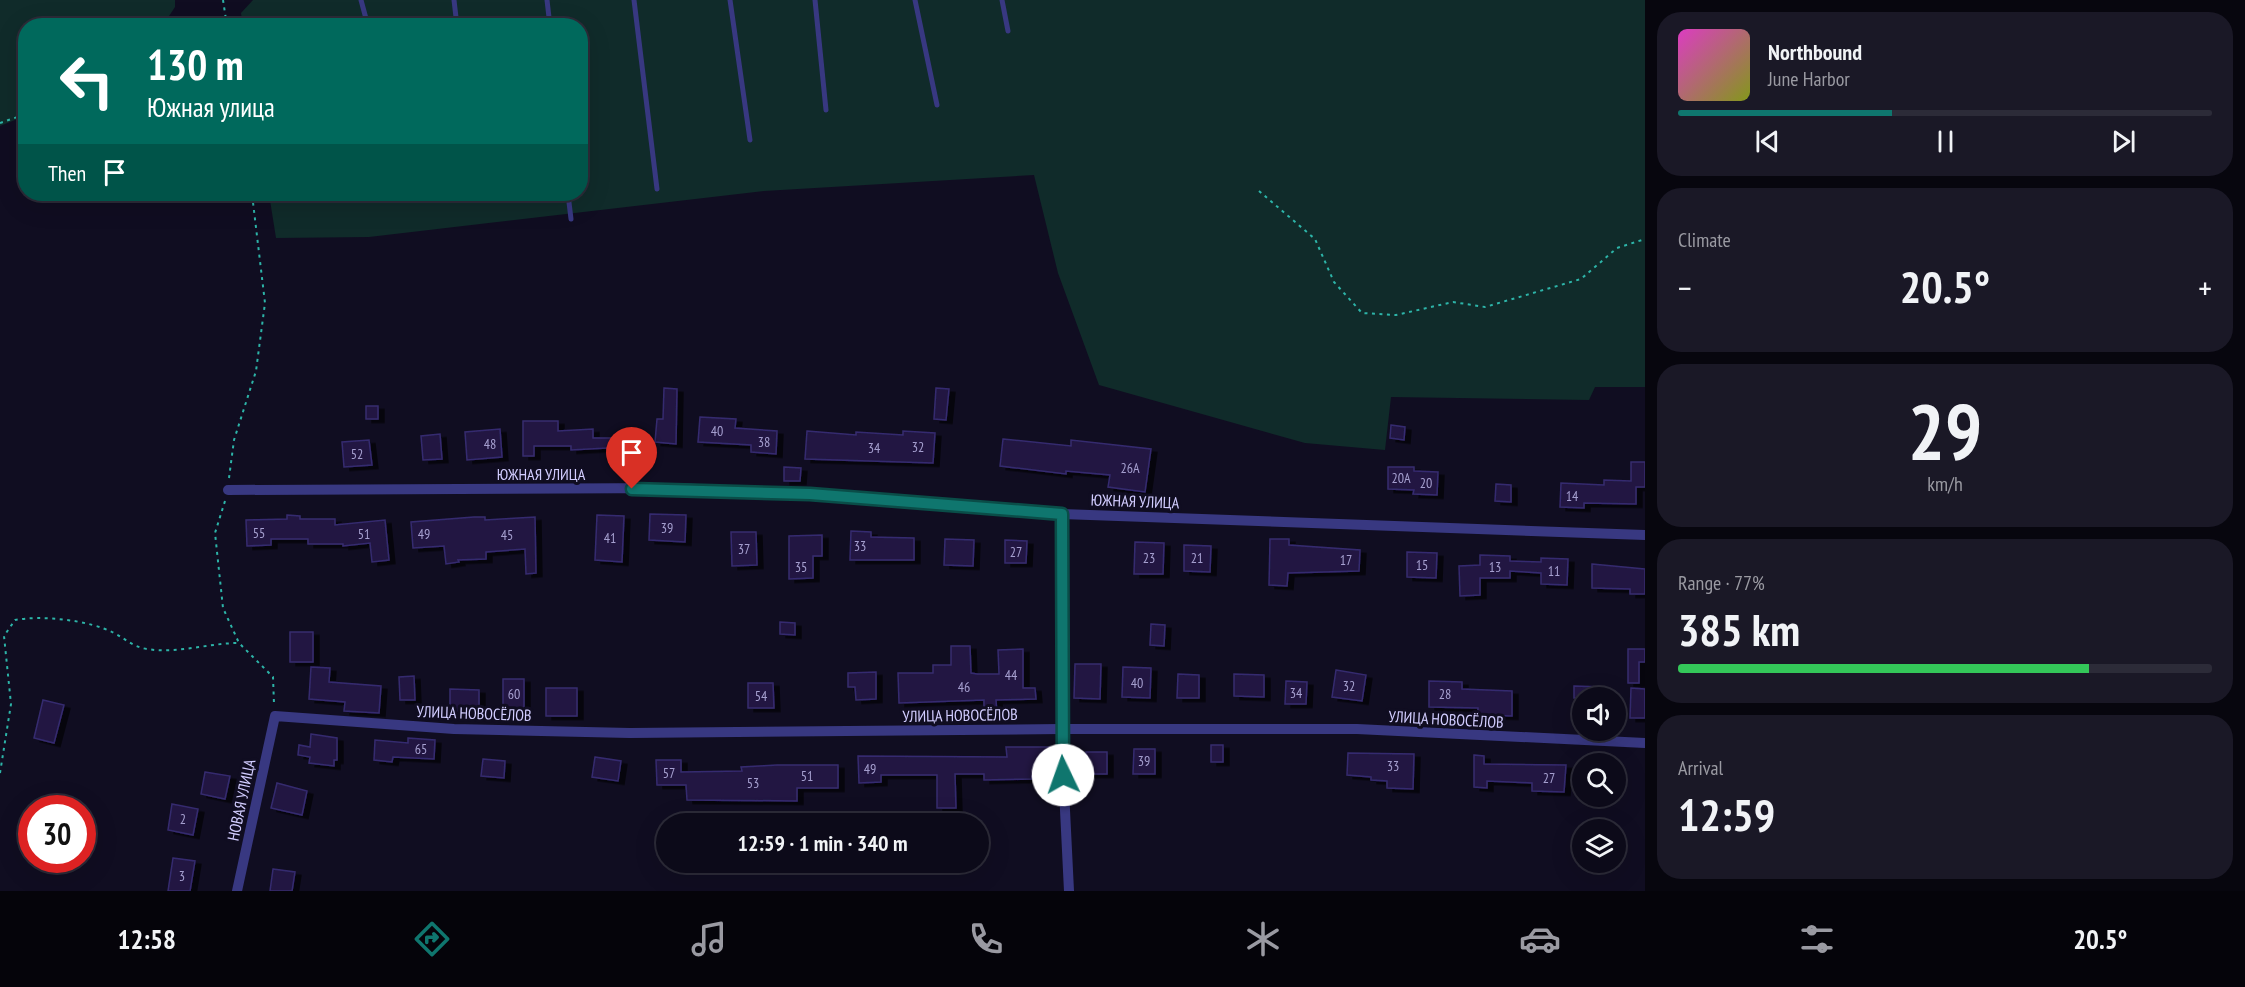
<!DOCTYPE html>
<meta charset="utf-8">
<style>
body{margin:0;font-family:"PT Sans Narrow",sans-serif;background:#1a1826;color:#f1f3f6;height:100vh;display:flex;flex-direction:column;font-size:22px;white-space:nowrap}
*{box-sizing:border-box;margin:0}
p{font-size:20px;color:#9a9aa2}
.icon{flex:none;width:33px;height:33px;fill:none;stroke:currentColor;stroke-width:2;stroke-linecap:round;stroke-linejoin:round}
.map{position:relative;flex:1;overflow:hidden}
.side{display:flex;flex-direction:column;gap:12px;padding:12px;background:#07060e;width:600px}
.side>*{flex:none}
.hud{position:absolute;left:18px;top:18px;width:570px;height:183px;border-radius:24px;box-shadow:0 6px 24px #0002,0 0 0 2px #2c2b38;background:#00695c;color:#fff;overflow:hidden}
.buttons{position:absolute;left:1572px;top:687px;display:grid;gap:12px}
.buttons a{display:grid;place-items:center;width:54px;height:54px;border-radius:50%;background:#0c0a19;box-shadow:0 6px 24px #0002,0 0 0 2px #2c2b38;font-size:30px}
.speed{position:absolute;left:18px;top:795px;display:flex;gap:12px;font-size:30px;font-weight:700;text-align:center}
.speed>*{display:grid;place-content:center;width:78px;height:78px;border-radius:50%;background:#0c0a19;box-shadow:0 6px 24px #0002,0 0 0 2px #2c2b38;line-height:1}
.speed .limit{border:9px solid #d22;background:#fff;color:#111}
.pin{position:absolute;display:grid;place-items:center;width:51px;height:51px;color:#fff;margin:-62px -26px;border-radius:50% 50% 50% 0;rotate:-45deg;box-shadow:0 0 6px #0007}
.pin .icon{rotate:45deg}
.me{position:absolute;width:66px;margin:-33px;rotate:357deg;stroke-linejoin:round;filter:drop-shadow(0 0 4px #0008)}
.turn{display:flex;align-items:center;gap:21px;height:126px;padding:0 30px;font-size:27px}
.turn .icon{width:78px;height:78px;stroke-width:2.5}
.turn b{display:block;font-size:42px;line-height:51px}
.then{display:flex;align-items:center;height:57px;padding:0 30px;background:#0003;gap:12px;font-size:22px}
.big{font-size:45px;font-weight:700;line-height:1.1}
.side .tile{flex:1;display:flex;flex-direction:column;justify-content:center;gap:9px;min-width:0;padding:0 21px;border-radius:24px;background:#1a1826}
.side .dial{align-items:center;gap:0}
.dial b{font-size:78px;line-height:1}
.song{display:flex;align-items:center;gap:18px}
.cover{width:72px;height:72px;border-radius:9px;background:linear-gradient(135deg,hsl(310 70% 55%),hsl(70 70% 35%))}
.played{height:6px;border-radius:3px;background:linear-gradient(90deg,#0f766e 40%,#2c2b38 40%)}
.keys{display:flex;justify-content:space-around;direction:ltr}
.heat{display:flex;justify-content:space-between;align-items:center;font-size:33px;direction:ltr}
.charge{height:9px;border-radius:4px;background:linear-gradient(90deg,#34c759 77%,#2c2b38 0)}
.trip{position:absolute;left:656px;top:813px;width:333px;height:60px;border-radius:30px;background:#0c0a19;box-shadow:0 6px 24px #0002,0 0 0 2px #2c2b38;font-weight:700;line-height:60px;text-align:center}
.menu{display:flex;height:96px;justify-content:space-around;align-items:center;background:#05040a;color:#9a9aa2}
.menu .icon{width:42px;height:42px}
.menu .selected{color:#0f766e}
.menu b{font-size:27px;color:#f1f3f6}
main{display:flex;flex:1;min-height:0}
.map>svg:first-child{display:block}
.green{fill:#102b2a}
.building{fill:#201942;stroke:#362b6f;stroke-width:1.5;filter:url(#shadow)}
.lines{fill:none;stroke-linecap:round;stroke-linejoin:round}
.path{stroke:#2db4a8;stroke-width:2;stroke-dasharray:3 4.5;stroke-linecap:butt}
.service{stroke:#383881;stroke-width:5}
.minor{stroke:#383881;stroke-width:10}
.route-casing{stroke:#0a4d48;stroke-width:15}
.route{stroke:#0f766e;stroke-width:10}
.labels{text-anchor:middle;stroke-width:6;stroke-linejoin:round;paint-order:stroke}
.number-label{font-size:14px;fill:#a6a0d0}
.street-label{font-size:16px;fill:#d2cdff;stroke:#100d21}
</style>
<main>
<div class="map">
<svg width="1645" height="891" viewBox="0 0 1645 891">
<defs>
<filter id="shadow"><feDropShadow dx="6" dy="3.5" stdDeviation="0" flood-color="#0009"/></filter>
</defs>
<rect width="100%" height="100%" fill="#100d21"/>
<g class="green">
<polygon points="0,0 175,0 175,7 163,25 26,26 25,116 0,126"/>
<polygon points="253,0 1645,0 1645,387 1595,387 1589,400 1391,397 1385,450 1305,443 1099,385 1058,273 1034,175 764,191 369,237 276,238 269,194 580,194 580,26 243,26 241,13"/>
</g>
<g class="building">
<polygon points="664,388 677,389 676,444 655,442 657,419 663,419"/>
<polygon points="936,388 949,389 946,420 934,419"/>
<rect x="366" y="406" width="12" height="13"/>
<polygon points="700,417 736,419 735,428 777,431 776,454 751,452 751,445 698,442"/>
<polygon points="523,421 558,421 558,431 593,429 593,438 624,438 624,455 607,455 607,448 571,450 571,446 534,446 534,456 523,456"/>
<polygon points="1391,425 1405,427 1404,440 1390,438"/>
<polygon points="500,429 502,457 467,460 465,432"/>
<polygon points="807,431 856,435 856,432 903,435 903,431 935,433 933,463 805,459"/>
<polygon points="440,434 442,459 423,460 421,436"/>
<polygon points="1003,439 1071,446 1071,440 1151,449 1145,492 1108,487 1110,475 1066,471 1066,474 1000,466"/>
<polygon points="369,440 372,465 344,467 342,442"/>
<polygon points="1631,462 1645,462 1645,487 1636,487 1636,504 1584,503 1584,508 1560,507 1561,483 1604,485 1604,480 1631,481"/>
<polygon points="784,467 801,468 800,481 784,481"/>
<polygon points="1388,467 1414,467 1414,471 1438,472 1437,495 1413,494 1414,490 1388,489"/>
<polygon points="1496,484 1511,485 1511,502 1495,501"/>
<polygon points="650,514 686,515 685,542 649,540"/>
<polygon points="287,515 300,516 300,519 335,519 335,525 385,520 389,560 372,562 370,543 343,546 343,544 308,544 308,539 271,539 271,545 247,546 246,520 287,519"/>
<polygon points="597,515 624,516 622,562 595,560"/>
<polygon points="474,517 485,517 485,520 535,517 536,573 526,574 525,549 486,552 486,559 458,560 459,562 446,564 444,546 413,548 411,522"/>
<polygon points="851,531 871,532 871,537 914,538 914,560 850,560"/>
<polygon points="731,532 756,532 757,565 732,566"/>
<polygon points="822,535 822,556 813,556 813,578 789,579 789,536"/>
<polygon points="945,539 974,540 973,566 944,565"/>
<polygon points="1270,539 1289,539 1289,545 1360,550 1359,571 1288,573 1287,586 1269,585"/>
<polygon points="1005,540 1027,541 1026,563 1005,563"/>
<polygon points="1135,542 1164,543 1163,574 1134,574"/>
<polygon points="1184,545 1211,546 1210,572 1184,571"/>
<polygon points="1407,552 1437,553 1436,578 1407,577"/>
<polygon points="1480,555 1510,556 1510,561 1541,562 1541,558 1568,559 1567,585 1541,584 1541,573 1510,571 1510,578 1480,578 1480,595 1460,596 1459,566 1480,565"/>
<polygon points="1592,564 1645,569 1645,594 1630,594 1630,589 1592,588"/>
<polygon points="780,622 795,623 795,635 780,634"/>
<polygon points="1151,624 1165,625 1164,646 1150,645"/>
<rect x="290" y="632" width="23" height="30"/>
<polygon points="951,646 970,646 971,673 977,674 999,674 998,650 1023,649 1023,688 1035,688 1036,699 996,700 997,715 984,715 984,700 899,703 898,673 933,673 933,665 951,665"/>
<polygon points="1628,649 1645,649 1645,662 1639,662 1639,683 1628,683"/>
<polygon points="1075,664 1101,664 1100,699 1074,698"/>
<polygon points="311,667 330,668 329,682 381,686 379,713 344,711 345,702 309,699"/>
<polygon points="1123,667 1151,668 1150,698 1122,697"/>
<polygon points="1336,670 1366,675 1362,701 1332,697"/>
<polygon points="876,672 876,699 856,700 855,687 848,687 848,673"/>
<polygon points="1178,674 1199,675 1199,698 1177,698"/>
<polygon points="1234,674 1264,675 1264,697 1234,696"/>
<polygon points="414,676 415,700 400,700 399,677"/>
<rect x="503" y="679" width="21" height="30"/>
<polygon points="1286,681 1307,682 1306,704 1285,704"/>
<polygon points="1429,681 1462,682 1462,689 1512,691 1512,716 1478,715 1478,708 1429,707"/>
<polygon points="748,683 773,683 774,708 748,708"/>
<polygon points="1574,686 1604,687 1604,698 1574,698"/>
<rect x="546" y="688" width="31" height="28"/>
<polygon points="1631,688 1645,689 1645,718 1630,718"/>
<polygon points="450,689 479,690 479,711 450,711"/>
<polygon points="43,700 64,705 54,743 34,738"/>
<polygon points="311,734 337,738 337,760 334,760 334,766 309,763 310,757 298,755 299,745 310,747"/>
<polygon points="408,738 435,740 434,759 393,757 392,762 374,760 375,740 408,743"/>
<rect x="1211" y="745" width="12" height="17"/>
<polygon points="1006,747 1050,747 1050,776 1032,776 1032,779 984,780 984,774 955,774 956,808 937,808 937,775 881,775 881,782 859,783 858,756 1007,757"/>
<polygon points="1134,749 1155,749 1155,774 1133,774"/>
<rect x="1086" y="752" width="21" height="22"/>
<polygon points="1348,753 1414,754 1413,789 1387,788 1387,781 1371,780 1371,777 1347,775"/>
<polygon points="1474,755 1484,756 1484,764 1566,765 1564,792 1532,791 1532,783 1487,781 1487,788 1474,787"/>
<polygon points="595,757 621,761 618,781 592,777"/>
<polygon points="483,759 505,761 504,778 481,776"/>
<polygon points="656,760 681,760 681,772 742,771 741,767 777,765 838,765 838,788 797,788 797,801 687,800 686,785 657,785"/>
<polygon points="205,772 230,776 225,799 201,794"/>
<polygon points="277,783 307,791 302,815 271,808"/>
<polygon points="172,804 198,809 193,835 168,830"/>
<polygon points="173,858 195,861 190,891 168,891"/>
<polygon points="273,869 295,872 292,891 270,891"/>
</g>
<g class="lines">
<g class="path">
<polyline points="223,0 227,26"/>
<polyline points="0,123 26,114"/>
<polyline points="1259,191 1315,239 1334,282 1362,313 1396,315 1453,302 1485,307 1581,279 1617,248 1645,239"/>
<polyline points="229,478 234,440 256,371 265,303 252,194"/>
<polyline points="225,501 215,533 223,608 239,643 273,677 274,704"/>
<path d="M0 773 11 704 4 636 15 620C42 615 89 620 114 633 126 639 133 647 147 649 177 654 209 643 239 643"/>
</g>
<g class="service">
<polyline points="361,0 368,26"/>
<polyline points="454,0 457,26"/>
<polyline points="547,0 550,26"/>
<polyline points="634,0 657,189"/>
<polyline points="730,0 750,140"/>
<polyline points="815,0 826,110"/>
<polyline points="915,0 937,105"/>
<polyline points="1002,0 1008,31"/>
<polyline points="568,194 571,219"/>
</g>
<g class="minor">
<polyline points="228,490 674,488 810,494 1062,514 1645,535"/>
<polyline points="1062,514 1061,729 1069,891"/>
<polyline points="237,891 275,716 454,729 630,733 1061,729 1357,729 1645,743"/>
</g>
</g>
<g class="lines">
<g class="route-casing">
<polyline id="route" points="632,489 810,494 1062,514 1063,775"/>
</g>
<use href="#route" class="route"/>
</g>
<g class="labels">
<g class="number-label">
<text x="717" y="436">40</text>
<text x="764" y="447">38</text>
<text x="490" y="449">48</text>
<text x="918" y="452">32</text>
<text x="874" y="453">34</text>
<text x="357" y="459">52</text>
<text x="1130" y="473">26А</text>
<text x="1401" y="483">20А</text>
<text x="1426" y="488">20</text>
<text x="1572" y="501">14</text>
<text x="667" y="533">39</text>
<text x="259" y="538">55</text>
<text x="364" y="539">51</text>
<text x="424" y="539">49</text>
<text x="507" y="540">45</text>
<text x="610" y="543">41</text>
<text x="860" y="551">33</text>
<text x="744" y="554">37</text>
<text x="1016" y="557">27</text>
<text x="1149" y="563">23</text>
<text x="1197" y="563">21</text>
<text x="1346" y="565">17</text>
<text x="1422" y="570">15</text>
<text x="801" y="572">35</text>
<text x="1495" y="572">13</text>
<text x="1554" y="576">11</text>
<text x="1011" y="680">44</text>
<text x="1137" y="688">40</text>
<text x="1349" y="691">32</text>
<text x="964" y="692">46</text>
<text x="1296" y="698">34</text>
<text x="514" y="699">60</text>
<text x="1445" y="699">28</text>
<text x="761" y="701">54</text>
<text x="421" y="754">65</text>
<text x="1144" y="766">39</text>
<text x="1393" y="771">33</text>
<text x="870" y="774">49</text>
<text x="669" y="778">57</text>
<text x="807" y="781">51</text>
<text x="1549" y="783">27</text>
<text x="753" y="788">53</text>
<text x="183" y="824">2</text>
<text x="182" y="881">3</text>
</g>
<g class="street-label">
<text x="541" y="480">ЮЖНАЯ УЛИЦА</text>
<text transform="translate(1135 501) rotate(2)" y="6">ЮЖНАЯ УЛИЦА</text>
<text transform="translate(474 713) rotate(2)" y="6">УЛИЦА НОВОСЁЛОВ</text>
<text transform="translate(960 715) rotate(-1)" y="6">УЛИЦА НОВОСЁЛОВ</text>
<text transform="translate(1446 719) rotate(3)" y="6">УЛИЦА НОВОСЁЛОВ</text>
<text transform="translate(241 800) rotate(-78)" y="6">НОВАЯ УЛИЦА</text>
</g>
</g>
</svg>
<div class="buttons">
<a><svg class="icon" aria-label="sound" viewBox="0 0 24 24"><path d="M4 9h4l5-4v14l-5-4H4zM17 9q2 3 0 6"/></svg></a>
<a><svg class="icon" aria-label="search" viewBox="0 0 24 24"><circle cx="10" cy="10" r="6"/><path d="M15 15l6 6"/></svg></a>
<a><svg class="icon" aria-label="layers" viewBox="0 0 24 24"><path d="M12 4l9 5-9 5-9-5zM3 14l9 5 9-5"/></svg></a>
</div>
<div class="speed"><div class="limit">30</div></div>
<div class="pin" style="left:632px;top:489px;background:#d93025"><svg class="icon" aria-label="arrive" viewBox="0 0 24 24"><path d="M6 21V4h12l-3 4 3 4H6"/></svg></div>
<svg class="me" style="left:1063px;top:775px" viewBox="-20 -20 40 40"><circle r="19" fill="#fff"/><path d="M0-13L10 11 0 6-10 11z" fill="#0f766e"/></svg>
<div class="trip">12:59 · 1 min · 340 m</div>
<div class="hud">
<div class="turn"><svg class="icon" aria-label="left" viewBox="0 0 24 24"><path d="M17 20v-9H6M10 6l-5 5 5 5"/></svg><div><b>130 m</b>Южная улица</div></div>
<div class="then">Then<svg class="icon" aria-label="arrive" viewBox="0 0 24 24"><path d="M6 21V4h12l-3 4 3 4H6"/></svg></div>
</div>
</div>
<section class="side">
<div class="tile">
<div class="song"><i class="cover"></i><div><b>Northbound</b><p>June Harbor</p></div></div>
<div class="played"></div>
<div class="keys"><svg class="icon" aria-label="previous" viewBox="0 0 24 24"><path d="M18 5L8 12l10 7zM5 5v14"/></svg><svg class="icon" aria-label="pause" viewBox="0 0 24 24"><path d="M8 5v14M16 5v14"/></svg><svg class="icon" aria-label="next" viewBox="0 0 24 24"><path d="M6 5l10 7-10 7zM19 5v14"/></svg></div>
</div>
<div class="tile"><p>Climate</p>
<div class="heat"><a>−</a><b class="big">20.5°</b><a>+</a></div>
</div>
<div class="tile dial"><b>29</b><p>km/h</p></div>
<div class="tile"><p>Range · 77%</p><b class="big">385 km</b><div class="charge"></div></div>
<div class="tile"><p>Arrival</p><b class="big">12:59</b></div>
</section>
</main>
<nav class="menu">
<b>12:58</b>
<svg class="icon selected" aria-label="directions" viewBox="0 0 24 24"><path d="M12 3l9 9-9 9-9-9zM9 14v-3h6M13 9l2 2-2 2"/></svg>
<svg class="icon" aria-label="music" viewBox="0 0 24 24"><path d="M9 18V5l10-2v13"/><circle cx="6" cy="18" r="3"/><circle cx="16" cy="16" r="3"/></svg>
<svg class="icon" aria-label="phone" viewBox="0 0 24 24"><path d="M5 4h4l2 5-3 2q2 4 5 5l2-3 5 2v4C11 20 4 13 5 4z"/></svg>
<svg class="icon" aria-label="climate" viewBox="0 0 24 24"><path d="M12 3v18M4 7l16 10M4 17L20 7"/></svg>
<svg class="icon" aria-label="car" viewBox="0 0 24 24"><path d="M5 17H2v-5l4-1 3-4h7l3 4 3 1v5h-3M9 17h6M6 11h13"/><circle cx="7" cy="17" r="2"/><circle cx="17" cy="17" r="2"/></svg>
<svg class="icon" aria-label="filters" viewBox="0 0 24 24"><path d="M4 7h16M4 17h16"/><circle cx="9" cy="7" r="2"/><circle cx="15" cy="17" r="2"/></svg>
<b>20.5°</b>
</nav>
